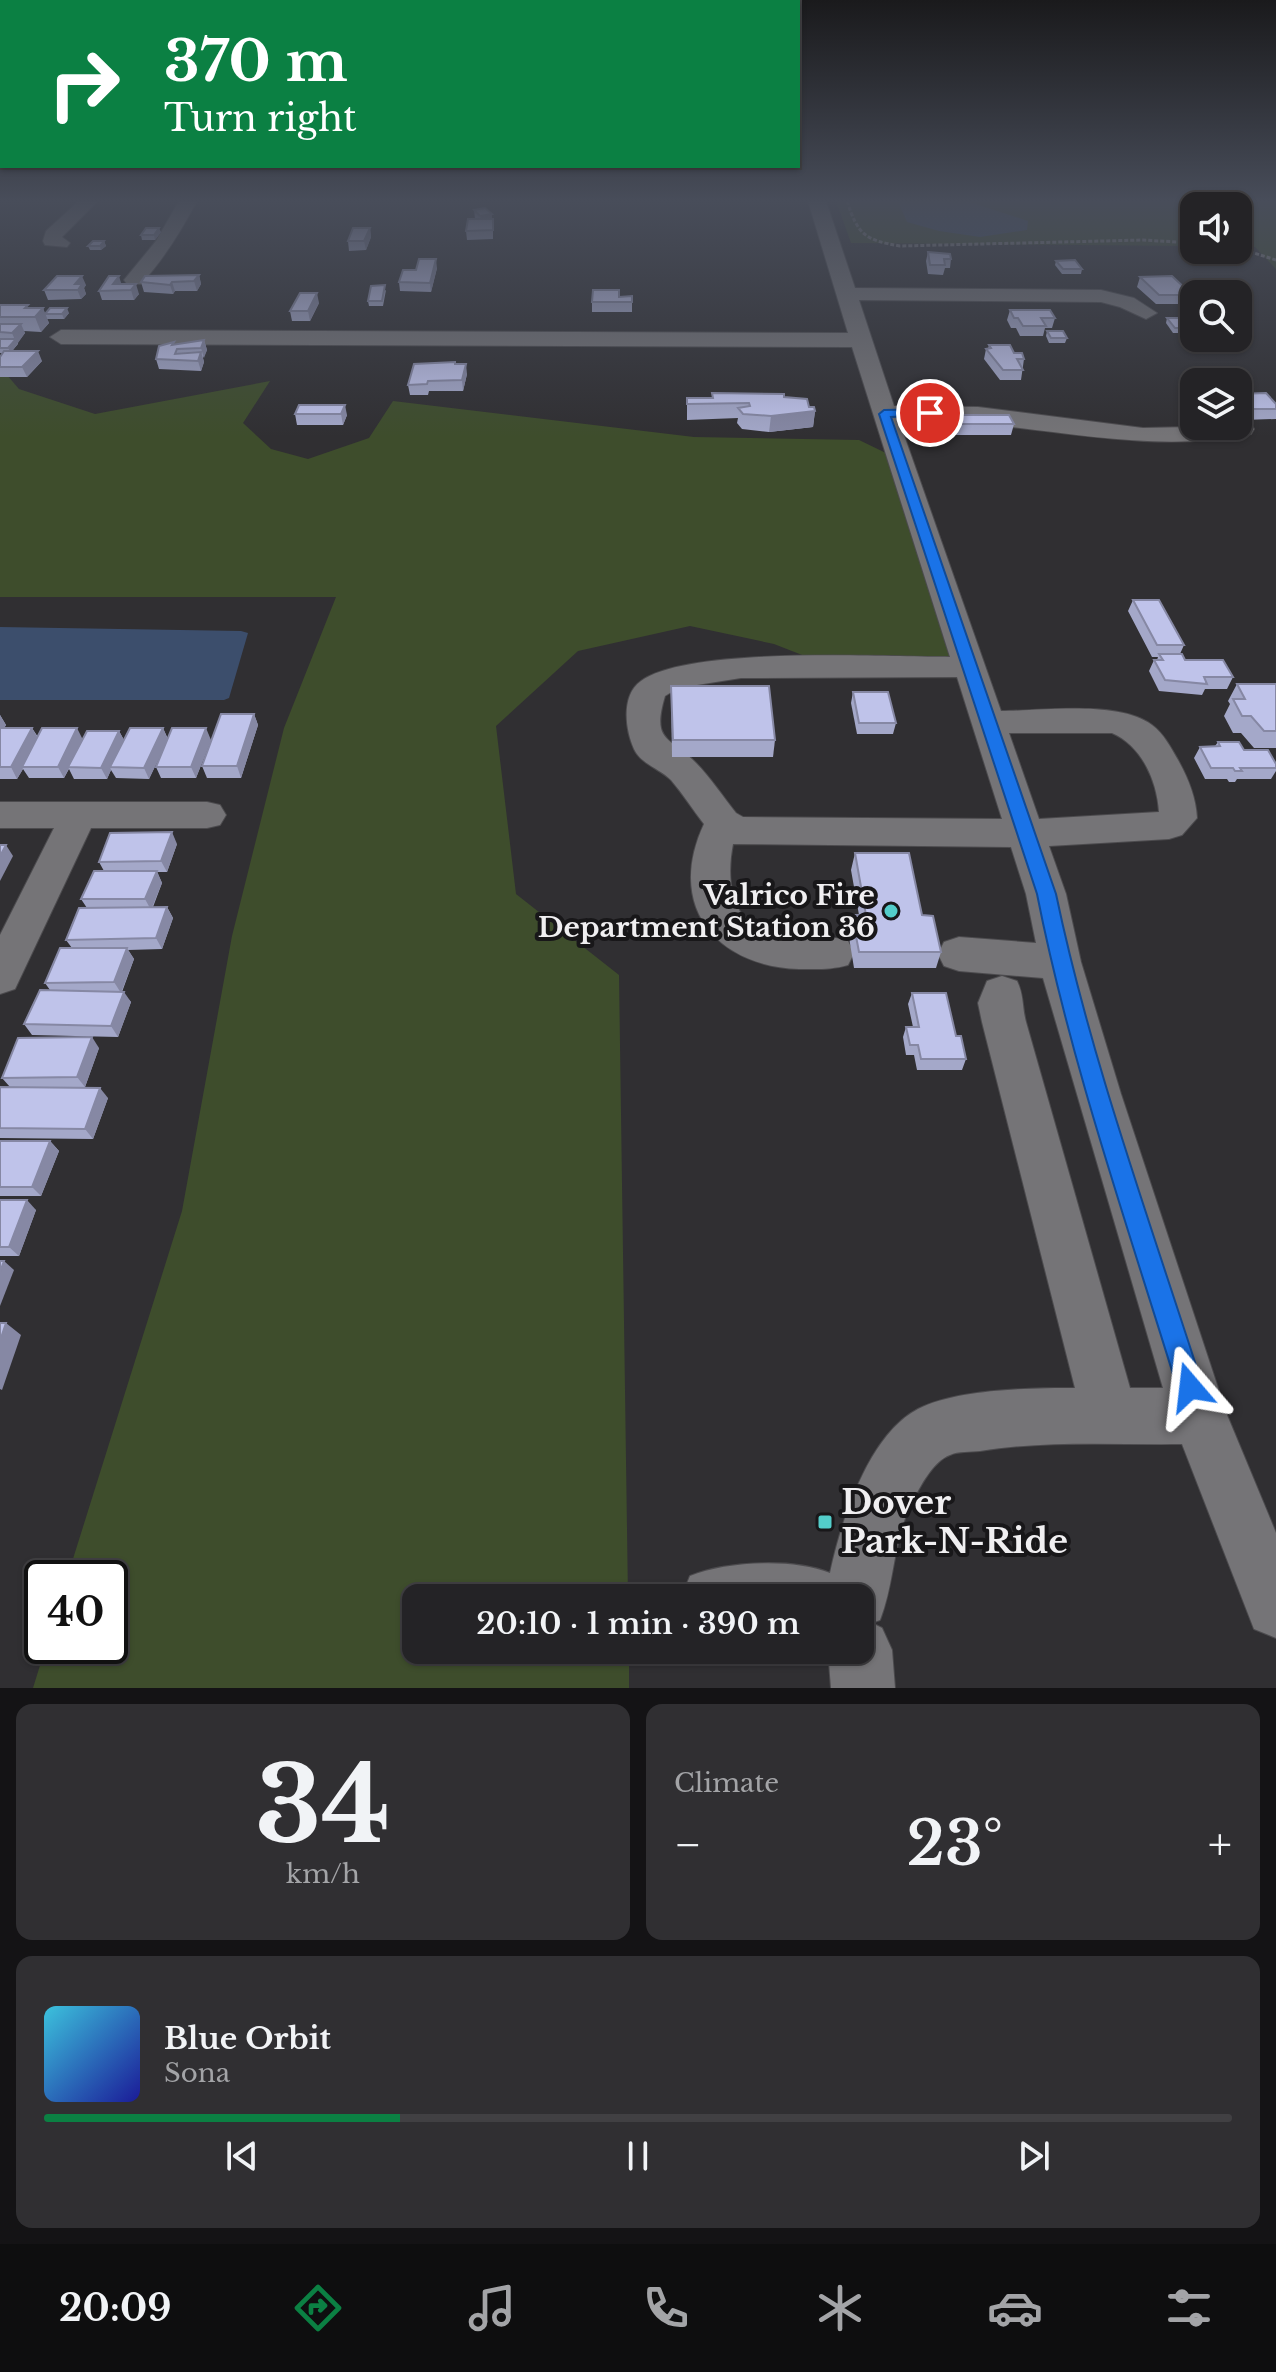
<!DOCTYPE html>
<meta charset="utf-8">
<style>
body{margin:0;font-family:"Libre Baskerville",serif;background:#302f32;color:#f1f3f6;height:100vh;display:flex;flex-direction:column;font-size:30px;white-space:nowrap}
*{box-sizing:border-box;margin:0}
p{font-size:26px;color:#a3a4a7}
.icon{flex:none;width:44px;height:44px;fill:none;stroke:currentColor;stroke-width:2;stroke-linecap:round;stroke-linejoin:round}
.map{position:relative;height:1688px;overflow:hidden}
.panel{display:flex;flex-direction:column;gap:16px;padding:16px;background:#141315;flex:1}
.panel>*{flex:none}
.guide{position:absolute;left:0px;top:0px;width:800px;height:168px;box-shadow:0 2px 6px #0004,0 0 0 2px #414043;background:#0b8043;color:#fff;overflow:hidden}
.controls{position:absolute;left:1180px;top:192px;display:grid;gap:16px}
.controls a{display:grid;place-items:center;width:72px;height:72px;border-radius:16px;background:#242326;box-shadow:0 2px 6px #0004,0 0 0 2px #414043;font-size:40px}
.speed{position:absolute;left:24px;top:1560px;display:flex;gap:16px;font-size:40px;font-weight:700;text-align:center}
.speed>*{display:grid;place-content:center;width:104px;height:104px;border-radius:50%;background:#242326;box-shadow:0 2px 6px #0004,0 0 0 2px #414043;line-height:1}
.speed .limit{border:4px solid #111;border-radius:12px;background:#fff;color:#111}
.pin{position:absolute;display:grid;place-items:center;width:68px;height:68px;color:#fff;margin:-34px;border:4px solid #fff;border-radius:50%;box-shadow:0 2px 8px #0007}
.me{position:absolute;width:88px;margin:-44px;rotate:343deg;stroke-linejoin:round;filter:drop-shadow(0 0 6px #0008)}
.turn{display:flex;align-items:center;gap:28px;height:168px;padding:0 32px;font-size:36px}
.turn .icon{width:104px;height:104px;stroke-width:2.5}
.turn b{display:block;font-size:56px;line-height:68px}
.big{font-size:60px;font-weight:600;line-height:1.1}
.panel .card{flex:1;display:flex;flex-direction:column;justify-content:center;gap:12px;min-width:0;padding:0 28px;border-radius:16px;background:#302f32}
.panel .dial{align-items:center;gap:0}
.dial b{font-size:104px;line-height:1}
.song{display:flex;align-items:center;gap:24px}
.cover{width:96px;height:96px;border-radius:12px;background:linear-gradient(135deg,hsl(190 70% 55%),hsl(240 70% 35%))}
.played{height:8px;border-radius:4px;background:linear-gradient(90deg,#0b8043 30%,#414043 30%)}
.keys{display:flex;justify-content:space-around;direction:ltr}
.heat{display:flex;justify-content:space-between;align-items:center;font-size:44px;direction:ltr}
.panel .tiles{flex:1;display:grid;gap:16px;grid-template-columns:1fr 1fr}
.card:last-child{grid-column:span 2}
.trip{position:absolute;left:402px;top:1584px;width:472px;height:80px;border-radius:16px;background:#242326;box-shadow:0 2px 6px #0004,0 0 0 2px #414043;font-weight:600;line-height:80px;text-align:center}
.tabs{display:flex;height:128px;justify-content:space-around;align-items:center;background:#0e0e0f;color:#a3a4a7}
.tabs .icon{width:56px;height:56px}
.tabs .current{color:#0b8043}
.tabs b{font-size:36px;color:#f1f3f6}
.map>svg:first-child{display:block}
.green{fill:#3e4d2c}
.water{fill:#3c4e6c}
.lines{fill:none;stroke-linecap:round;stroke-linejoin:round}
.minor-casing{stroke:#4c4b4e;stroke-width:2}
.path{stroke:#89888a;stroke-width:3;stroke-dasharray:4 2;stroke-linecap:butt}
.minor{fill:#757477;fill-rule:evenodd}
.wall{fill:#a4a8c9}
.shaded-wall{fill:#8688a4}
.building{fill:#bfc3ea;stroke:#8688a4;stroke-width:2}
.route{fill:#1a73e8;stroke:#114b97;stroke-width:2}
.poi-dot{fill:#53cdca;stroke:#181719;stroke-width:3}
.labels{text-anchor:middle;stroke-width:8;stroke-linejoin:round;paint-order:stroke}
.poi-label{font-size:28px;font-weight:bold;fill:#f0eff1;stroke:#181719;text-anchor:end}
.near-poi-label{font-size:34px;font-weight:bold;fill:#f0eff1;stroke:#181719;text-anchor:start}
</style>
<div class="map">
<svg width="1276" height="1688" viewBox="0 0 1276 1688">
<rect width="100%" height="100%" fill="#302f32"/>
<g class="green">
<polygon points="836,201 1276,201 1276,269 1255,247 1238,247 1238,206 1194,206 1194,246 851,243"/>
<polygon points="0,367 19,389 95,414 270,381 243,423 271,449 308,459 369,438 393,401 694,437 859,440 890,455 956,662 820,662 774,644 690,626 578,651 496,726 516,894 619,975 628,1598 416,1598 416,1650 629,1650 629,1688 33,1688 46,1646 110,1646 110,1578 67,1578 182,1211 232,936 284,728 336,597 0,597"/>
</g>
<g class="water">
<polygon points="898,201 967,201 1028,221 1027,230 980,237 939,231 907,222"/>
<polygon points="0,627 241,631 248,633 229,698 224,700 0,700"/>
</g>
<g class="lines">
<g class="minor-casing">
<g id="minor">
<polygon points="79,201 98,201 62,237 70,243 67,247 45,245 43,241 46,231"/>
<path d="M179 201H197C181 231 164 259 141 284H127L124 280 156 241Z"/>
<path d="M808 201H826L855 288 1101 290 1134 298 1157 313 1146 319 1120 307 1101 302 859 300 894 406 978 407 1143 428 1238 426V422L1251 424 1254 429 1251 434 1242 436C1126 456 1014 416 899 421L1001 711C1042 711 1118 700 1152 725 1164 734 1171 748 1178 760 1188 778 1196 797 1197 818L1182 835 1169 839 1049 846 1066 894 1081 962 1121 1094 1227 1415 1276 1533V1638L1254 1629 1182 1444C1115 1445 1047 1440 980 1451 971 1452 958 1451 950 1455 933 1461 920 1487 912 1502 893 1539 895 1582 880 1620L872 1623 882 1628 892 1650 895 1688H831L828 1650H860V1598H681L690 1576C726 1561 794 1558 830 1573 841 1522 868 1435 918 1409 957 1389 1030 1388 1075 1388L982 1022 978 1003 987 981 1002 976 1017 981C1024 995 1022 1007 1026 1022L1130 1388H1163L1043 978 959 971 944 966 938 954 944 942 959 937 1036 943 1026 894 1011 847 733 844C726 879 730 926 774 934 799 938 823 933 848 941L854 953 848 965C831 970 816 969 799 969 715 966 666 905 704 824 693 810 683 794 671 780 660 769 641 764 634 749 625 729 621 695 641 681 689 646 885 657 950 657L852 347 61 344 50 337 61 330 848 333ZM957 677 1002 819 743 817 736 813C723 797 711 778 696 763 670 736 651 743 665 696L678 688 741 678ZM1009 733H1112C1142 746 1157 781 1159 812L1039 819Z"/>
<polygon points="0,802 207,802 220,805 226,815 220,825 207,828 91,828 15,989 0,994 0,935 54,828 0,828"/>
</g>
</g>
<g class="path">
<path d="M847 201C858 235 865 240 900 246L1143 240 1194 243"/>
<polyline points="1238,248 1276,260"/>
</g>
<use href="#minor" class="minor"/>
</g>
<g class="wall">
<polygon points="474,210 493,219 493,239 467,240 466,231 475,219"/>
<polygon points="370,228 371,237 366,250 349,251 348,241"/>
<polygon points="161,232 155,240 142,240 141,235"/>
<polygon points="104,241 106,246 101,250 90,250 88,246"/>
<polygon points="928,252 951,259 950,268 945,268 943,275 928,274 926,261"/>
<polygon points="1056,261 1082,269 1081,274 1062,274 1055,265"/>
<polygon points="437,268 431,292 400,291 399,282 416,270"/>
<polygon points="199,275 201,284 197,291 175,291 173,294 144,292 141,282"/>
<polygon points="1140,277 1189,292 1185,301 1183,301 1182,304 1156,304 1137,287"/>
<polygon points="122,284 139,294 134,300 102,300 99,291"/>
<polygon points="86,285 84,288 86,294 81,299 48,300 44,290"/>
<polygon points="386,290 383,306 369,306 368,301"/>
<polygon points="632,296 632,312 592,312 592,302"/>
<polygon points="319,303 310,321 292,321 290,311"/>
<polygon points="0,305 43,308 45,314 69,313 64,319 47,319 49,323 41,332 24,331 25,333 18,342 18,344 12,351 42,361 27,377 0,377 0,357 2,353 0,353"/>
<polygon points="1010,310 1055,318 1052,328 1045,328 1043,336 1020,336 1016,328 1011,328 1007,320"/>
<polygon points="1167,318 1194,323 1194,333 1173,333 1166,323"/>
<polygon points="1047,331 1067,338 1065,343 1049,343 1046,336"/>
<polygon points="204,340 207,350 203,358 204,362 201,371 159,369 156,359 174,345"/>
<polygon points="989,345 1014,353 1024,359 1021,380 1000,380 984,359 986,349 988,349"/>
<polygon points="456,364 467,374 463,391 429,391 428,395 410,395 408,385"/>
<polygon points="712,393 784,397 809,407 815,411 813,427 769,432 742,429 737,423 738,418 687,420 687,398 712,398"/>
<polygon points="1238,394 1276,404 1276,419 1243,420 1238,413"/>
<polygon points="299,405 347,415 343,425 297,425 295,414"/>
<polygon points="945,415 1014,424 1011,435 946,435 943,426"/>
<polygon points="1133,600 1184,645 1180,654 1185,660 1233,677 1227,689 1205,689 1202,695 1159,691 1149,671 1154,660 1157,660 1158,657 1152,657 1128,611"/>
<polygon points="1237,684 1276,684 1276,748 1254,748 1241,733 1233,733 1224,716 1230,704 1228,701"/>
<polygon points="671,686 775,740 773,757 672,757"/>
<polygon points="853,692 896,723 893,734 857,734 851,703"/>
<polygon points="254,714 258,725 241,778 207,778 202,766"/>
<polygon points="0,715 6,725 4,728 32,728 38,737 83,739 119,731 124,740 163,728 168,739 211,740 196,778 161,778 156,767 165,745 149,779 116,778 111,770 107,779 74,779 69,769 64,778 29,778 23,769 17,779 0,779"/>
<polygon points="1218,742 1244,750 1276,764 1276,771 1271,779 1237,779 1235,782 1229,782 1227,779 1205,779 1194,758 1200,747 1215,746"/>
<polygon points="177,844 167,872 157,872 162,883 153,907 167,907 173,918 162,949 128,950 134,959 122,992 131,1002 118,1037 32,1035 24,1024 50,990 45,983 72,948 66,940 87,908 81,899 104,871 99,862"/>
<polygon points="855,853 941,952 936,968 854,968 848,931 852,915 859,915 851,870"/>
<polygon points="912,993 956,1036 966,1059 962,1070 917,1070 914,1055 906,1055 903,1037 906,1027 913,1027 908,1004"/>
<polygon points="99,1048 85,1087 39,1087 108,1098 93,1139 0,1138 0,1087 10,1087 2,1078"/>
<polygon points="0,1141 50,1141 59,1151 41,1196 0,1196"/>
<polygon points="0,1200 36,1210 19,1256 0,1256"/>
</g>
<g class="shaded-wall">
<polygon points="492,214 492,223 481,225 480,216"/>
<polygon points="159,228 161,232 155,240 154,235"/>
<polygon points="370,228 371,237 366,250 364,241"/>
<polygon points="104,241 106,246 101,250 100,246"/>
<polygon points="436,259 437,268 431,292 430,283"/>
<polygon points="199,275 201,284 197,291 194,281"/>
<polygon points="82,276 86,285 84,288 86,294 81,299 75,284"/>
<polygon points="119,276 122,286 113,284"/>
<polygon points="172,282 175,291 173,294 170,285"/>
<polygon points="136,284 139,294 134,300 131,290"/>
<polygon points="317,293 319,303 310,321 308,311"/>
<polygon points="43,308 49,323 41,332 35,317"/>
<polygon points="67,308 69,313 64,319 62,314"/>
<polygon points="21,324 25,333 11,353 8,348 15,340 12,333"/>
<polygon points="204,340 207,350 204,358 201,348"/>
<polygon points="38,351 42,361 27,377 22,367"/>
<polygon points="201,352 204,362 201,371 198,361"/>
<polygon points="466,364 467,374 463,391 462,380"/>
<polygon points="345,405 347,415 343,425 341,414"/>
<polygon points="815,411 813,427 769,432 771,416"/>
<polygon points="254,714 258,725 241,778 237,766"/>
<polygon points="0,715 6,725 0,735"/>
<polygon points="32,728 39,740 22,767 23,769 17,779 11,767"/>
<polygon points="77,728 83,740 64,778 58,767"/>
<polygon points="163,728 168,740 149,779 144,768"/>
<polygon points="206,728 211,740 196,778 191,767"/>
<polygon points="119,731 125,742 110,767 111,770 107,779 101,768"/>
<polygon points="172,832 177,844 167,872 161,861"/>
<polygon points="6,845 13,856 0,881 0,856"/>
<polygon points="157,871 162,883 151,910 145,899"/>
<polygon points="167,907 173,918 162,949 156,938"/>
<polygon points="127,948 134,959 121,993 114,982"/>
<polygon points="124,992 131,1002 118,1037 111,1026"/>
<polygon points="92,1037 99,1048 85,1087 77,1077"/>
<polygon points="100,1088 108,1098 93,1139 85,1129"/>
<polygon points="50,1141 59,1151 41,1196 32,1187"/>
<polygon points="27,1200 36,1210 19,1256 9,1247"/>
<polygon points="4,1261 14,1270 0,1306 0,1272"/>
<polygon points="6,1323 21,1335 2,1390 0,1389 0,1341"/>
</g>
<g class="building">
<polygon points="485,208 492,214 480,216 474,210"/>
<polygon points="468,219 493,219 493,230 466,231"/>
<polygon points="146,228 159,228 154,235 141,235"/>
<polygon points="353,228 370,228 364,241 348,241"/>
<polygon points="93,241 104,241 100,246 88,246"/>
<polygon points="928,252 950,254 951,259 944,259 945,265 930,265"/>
<polygon points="419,259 436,259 430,283 399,282 403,270 416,270"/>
<polygon points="1075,260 1082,269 1063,269 1056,261"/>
<polygon points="199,275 194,281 172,282 170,285 141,282 145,276"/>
<polygon points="57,276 82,276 75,284 82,284 78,290 44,290"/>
<polygon points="109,276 119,276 113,284 136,284 131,290 99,291"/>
<polygon points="1172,276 1189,292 1182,292 1185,295 1159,295 1140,277"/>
<polygon points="385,285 382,301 368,301 371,286"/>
<polygon points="593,290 619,290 619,297 632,296 632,302 592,302"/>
<polygon points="300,293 317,293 308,311 290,311"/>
<polygon points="0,305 28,305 25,308 43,308 35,317 0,317"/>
<polygon points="50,308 67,308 62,314 45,314"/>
<polygon points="1010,310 1050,310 1055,318 1041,318 1046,326 1023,326 1018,318 1014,318"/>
<polygon points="1167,318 1190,318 1194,323 1194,328 1175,328"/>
<polygon points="0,324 21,324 12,333 0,332"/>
<polygon points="1047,331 1063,331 1067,338 1051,338"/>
<polygon points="0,339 16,339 8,348 0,348"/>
<polygon points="204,340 201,348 177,349 175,354 201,352 198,361 156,359 159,346 174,342 172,345"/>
<polygon points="989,345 1010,345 1014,353 1022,353 1024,359 1017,359 1023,370 1003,370 986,349 991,348"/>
<polygon points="4,351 38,351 22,367 0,367 0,357"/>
<polygon points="455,362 455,364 466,364 462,380 428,381 427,384 408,385 414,364"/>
<polygon points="712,393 784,394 784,397 807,399 809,407 814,407 815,411 771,416 743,414 738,408 750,406 749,403 687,404 687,398 713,398"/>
<polygon points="1266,393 1276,404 1276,409 1248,409 1238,398 1238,394"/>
<polygon points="299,405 345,405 341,414 295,414"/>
<polygon points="945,415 1009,415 1014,424 949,424"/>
<polygon points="1133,600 1159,600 1184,645 1157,645"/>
<polygon points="1159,654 1182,654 1185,660 1223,660 1233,677 1204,677 1207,684 1165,680 1154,660 1163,660"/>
<polygon points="1237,684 1276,684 1276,731 1264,731 1251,716 1242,716 1233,699 1245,699"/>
<polygon points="671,686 769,686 775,740 673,740"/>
<polygon points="853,692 888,692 896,723 859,723"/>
<polygon points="221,714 254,714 237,766 202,766"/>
<polygon points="0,728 32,728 11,767 0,767"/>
<polygon points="42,728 77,728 58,767 22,767"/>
<polygon points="130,728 163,728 144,768 110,767"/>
<polygon points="172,728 206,728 191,767 156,767"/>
<polygon points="87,731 119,731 101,768 68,767"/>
<polygon points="1218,742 1239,742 1244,750 1268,750 1276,764 1276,768 1240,768 1242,771 1235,771 1233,768 1211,768 1200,747 1220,746"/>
<polygon points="172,832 161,861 99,862 110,833"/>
<polygon points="0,845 6,845 0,856"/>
<polygon points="855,853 909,853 922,915 933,916 941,952 859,952 852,915 866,915"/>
<polygon points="94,871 157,871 145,899 81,899"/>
<polygon points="167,907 156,938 66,940 79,908"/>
<polygon points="60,948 127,948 114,982 45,983"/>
<polygon points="40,990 124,992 111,1026 24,1024"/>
<polygon points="912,993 946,993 956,1036 961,1036 966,1059 921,1059 918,1045 910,1045 906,1027 919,1027"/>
<polygon points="92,1037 77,1077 2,1078 18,1038"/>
<polygon points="0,1087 100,1088 85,1129 0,1128"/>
<polygon points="0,1141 50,1141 32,1187 0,1187"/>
<polygon points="0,1200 27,1200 9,1247 0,1247"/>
<polygon points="0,1261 4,1261 0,1272"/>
<polygon points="0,1323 6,1323 0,1341"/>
</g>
<linearGradient id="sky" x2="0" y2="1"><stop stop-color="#1a1a1c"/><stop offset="0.46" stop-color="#484d5a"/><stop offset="1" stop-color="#484d5a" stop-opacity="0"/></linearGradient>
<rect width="1276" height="437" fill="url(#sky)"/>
<path class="route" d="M930 409 934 411V415L891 417 1056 894C1091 1061 1151 1224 1203 1387L1199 1396 1190 1400 1180 1396 1177 1387C1127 1224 1070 1061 1037 894L879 414 884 410Z"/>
<g class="poi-dot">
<circle cx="891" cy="911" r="8"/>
<rect x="817" y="1514" width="16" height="16" rx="4"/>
</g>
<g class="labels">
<g class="poi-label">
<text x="875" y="905">Valrico Fire<tspan x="875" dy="32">Department Station 36</tspan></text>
</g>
<g class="near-poi-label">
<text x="841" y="1514">Dover<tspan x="841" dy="39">Park-N-Ride</tspan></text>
</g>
</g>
</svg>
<div class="controls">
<a><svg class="icon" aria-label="sound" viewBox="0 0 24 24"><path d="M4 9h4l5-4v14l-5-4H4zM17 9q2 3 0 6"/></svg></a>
<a><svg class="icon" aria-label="search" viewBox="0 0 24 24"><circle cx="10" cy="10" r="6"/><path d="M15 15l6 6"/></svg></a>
<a><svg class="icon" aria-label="layers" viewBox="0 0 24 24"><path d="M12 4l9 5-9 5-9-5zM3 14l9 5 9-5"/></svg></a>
</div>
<div class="speed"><div class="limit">40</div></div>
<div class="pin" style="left:930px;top:413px;background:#d93025"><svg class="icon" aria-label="arrive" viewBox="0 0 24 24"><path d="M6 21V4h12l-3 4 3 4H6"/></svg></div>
<svg class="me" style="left:1190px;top:1387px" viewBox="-20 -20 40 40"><path d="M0-17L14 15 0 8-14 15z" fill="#1a73e8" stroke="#fff" stroke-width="4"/></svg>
<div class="trip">20:10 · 1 min · 390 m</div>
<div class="guide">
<div class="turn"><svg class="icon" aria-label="right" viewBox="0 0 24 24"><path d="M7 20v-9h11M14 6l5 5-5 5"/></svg><div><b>370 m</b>Turn right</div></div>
</div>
</div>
<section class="panel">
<div class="tiles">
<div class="card dial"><b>34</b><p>km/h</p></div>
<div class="card"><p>Climate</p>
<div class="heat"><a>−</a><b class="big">23°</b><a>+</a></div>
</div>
<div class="card">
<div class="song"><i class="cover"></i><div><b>Blue Orbit</b><p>Sona</p></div></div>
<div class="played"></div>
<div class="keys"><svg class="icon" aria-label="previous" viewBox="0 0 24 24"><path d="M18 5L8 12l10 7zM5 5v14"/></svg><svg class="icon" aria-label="pause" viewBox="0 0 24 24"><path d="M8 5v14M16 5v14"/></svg><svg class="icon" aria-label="next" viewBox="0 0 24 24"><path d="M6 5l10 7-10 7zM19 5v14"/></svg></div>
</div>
</div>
</section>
<nav class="tabs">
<b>20:09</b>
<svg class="icon current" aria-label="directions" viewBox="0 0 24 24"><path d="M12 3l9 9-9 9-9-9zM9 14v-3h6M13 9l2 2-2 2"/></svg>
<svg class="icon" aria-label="music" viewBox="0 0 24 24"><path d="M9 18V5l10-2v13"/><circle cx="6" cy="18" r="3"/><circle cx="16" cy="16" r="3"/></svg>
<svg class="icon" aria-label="phone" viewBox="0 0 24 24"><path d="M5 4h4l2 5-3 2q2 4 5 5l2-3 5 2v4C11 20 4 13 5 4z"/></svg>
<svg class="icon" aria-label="climate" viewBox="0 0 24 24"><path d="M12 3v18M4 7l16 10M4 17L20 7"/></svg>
<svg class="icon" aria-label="car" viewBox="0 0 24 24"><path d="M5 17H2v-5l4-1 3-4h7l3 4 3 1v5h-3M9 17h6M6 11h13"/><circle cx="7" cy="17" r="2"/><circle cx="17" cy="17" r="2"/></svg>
<svg class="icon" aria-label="filters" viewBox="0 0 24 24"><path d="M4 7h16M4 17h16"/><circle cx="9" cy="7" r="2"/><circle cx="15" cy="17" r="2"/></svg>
</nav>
